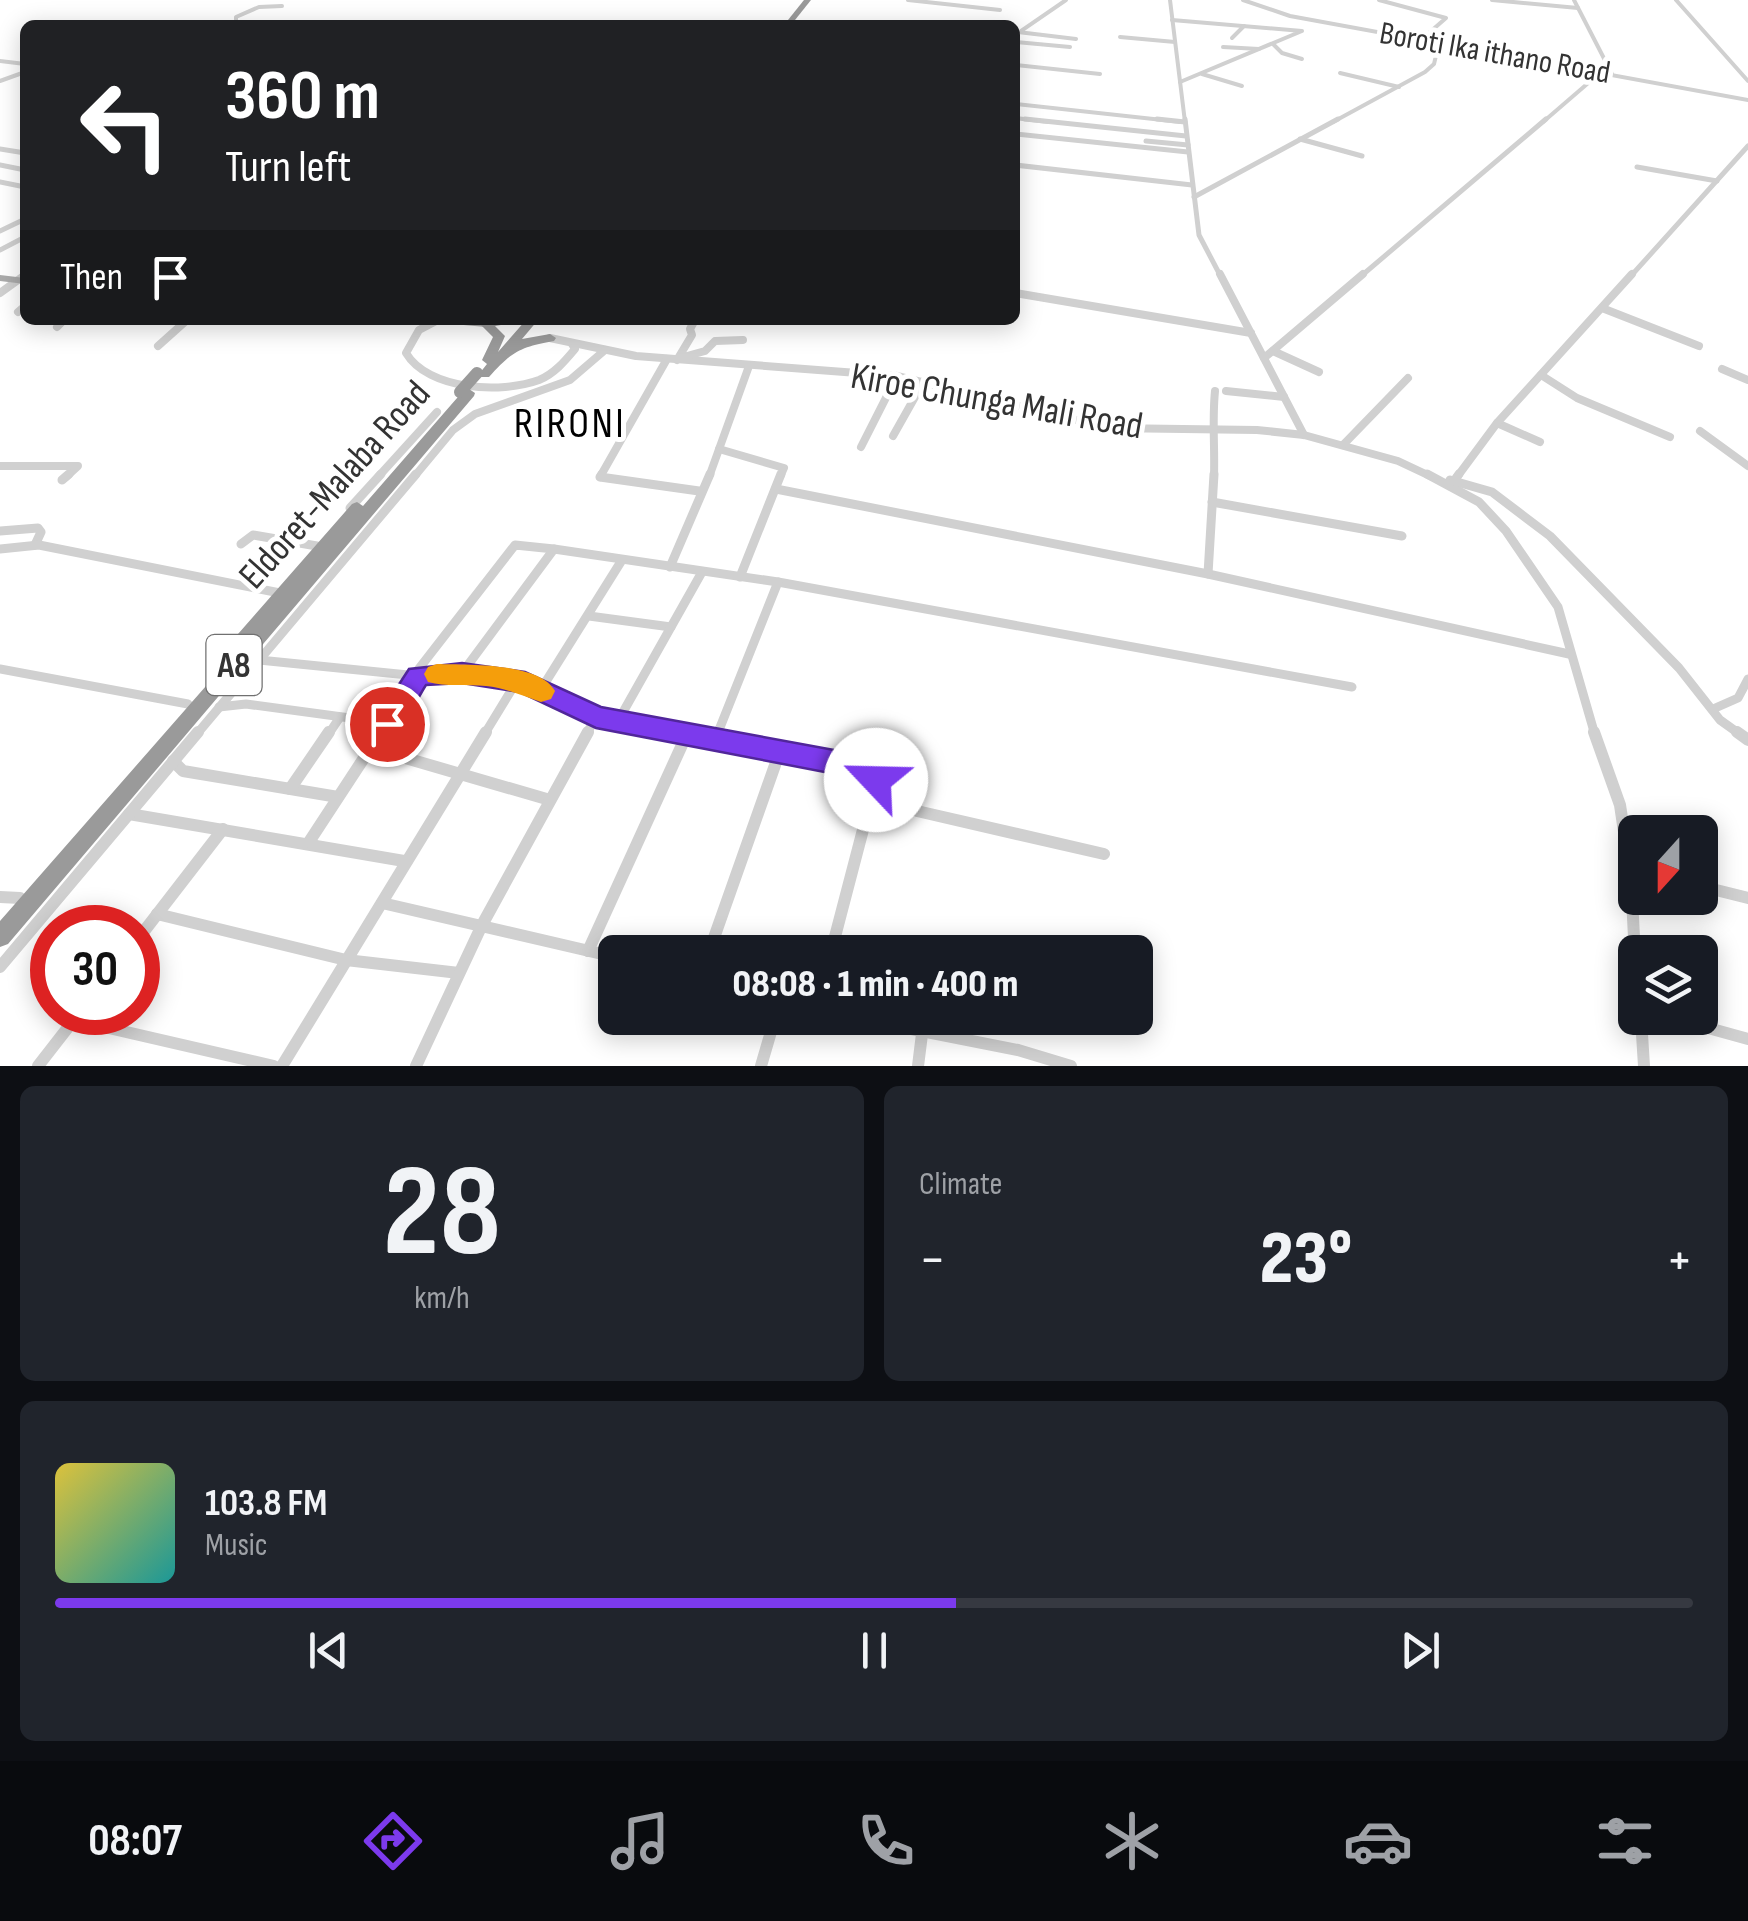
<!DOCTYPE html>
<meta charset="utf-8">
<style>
body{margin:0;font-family:"Sofia Sans Condensed",sans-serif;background:#20242c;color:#f1f3f6;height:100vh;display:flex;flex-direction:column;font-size:38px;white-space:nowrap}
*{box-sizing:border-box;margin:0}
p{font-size:32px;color:#9ea1a6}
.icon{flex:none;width:55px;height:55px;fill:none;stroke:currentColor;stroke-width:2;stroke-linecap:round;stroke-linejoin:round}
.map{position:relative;height:1066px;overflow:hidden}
.drawer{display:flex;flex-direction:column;gap:20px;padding:20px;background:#0d0f14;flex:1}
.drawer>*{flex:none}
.guide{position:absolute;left:20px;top:20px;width:1000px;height:305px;border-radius:15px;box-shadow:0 5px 25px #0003;background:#202124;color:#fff;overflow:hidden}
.needle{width:65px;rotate:201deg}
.controls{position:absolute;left:1618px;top:815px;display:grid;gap:20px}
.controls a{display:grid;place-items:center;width:100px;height:100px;border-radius:15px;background:#171b24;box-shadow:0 5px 25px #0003;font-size:50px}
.speed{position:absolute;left:30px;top:905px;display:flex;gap:20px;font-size:50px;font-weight:700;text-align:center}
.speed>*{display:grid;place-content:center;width:130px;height:130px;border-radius:50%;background:#171b24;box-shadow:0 5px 25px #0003;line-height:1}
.speed .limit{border:15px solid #d22;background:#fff;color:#111}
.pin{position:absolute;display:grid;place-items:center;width:85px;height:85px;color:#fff;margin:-42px;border:5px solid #fff;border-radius:50%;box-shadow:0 2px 10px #0007}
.me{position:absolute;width:110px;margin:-55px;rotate:294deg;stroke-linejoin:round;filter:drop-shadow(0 0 8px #0008)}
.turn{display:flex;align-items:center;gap:35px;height:210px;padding:0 40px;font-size:45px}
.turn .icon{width:130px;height:130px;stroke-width:2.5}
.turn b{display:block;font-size:70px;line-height:85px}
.then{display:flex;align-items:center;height:95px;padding:0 40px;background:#0003;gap:20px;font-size:38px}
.big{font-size:75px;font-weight:800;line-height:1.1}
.drawer .widget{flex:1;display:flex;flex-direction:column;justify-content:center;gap:15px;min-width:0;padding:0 35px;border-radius:15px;background:#20242c}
.drawer .dial{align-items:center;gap:0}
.dial b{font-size:130px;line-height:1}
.song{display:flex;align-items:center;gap:30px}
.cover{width:120px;height:120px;border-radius:15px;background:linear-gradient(135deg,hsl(50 70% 55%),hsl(180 70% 35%))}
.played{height:10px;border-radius:5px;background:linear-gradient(90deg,#7c3aed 55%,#363941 55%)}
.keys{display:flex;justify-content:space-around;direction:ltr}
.heat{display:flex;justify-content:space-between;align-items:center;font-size:55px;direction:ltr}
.drawer .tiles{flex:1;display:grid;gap:20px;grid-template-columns:1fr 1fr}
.widget:last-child{grid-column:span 2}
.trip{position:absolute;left:598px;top:935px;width:555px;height:100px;border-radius:15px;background:#171b24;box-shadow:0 5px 25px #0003;font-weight:800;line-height:100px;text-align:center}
.dock{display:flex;height:160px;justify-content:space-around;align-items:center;background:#090b0e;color:#9ea1a6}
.dock .icon{width:70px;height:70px}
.dock .on{color:#7c3aed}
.dock b{font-size:45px;color:#f1f3f6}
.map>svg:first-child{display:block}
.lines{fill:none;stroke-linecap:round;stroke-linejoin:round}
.street-far4{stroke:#d0d0d0;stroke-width:4}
.street-far3{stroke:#d0d0d0;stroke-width:5}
.street-far2{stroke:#d0d0d0;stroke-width:8}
.street-far1{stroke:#d0d0d0;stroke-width:9}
.street{stroke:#d0d0d0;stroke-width:12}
.primary{fill:#ababab;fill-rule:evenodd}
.highway{fill:#9a9a9a;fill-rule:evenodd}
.highway-bridge{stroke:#9a9a9a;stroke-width:12}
.route{fill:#7c3aed;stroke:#51269a;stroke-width:2.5}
.slow{fill:#f59e0b}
.labels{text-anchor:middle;stroke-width:10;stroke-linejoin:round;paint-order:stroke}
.far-street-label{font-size:32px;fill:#333;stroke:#fff}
.shield{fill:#fff;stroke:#707070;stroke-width:2.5}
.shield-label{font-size:35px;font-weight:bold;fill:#333}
.street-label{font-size:38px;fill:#333;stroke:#fff}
.quarter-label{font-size:42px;letter-spacing:2.5px;fill:#000;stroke:#fff}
</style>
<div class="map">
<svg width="1748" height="1066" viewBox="0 0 1748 1066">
<rect width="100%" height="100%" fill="#fff"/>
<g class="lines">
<g class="street-far4">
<polyline points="908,0 1000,10"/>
<polyline points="1170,0 1185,122"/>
<polyline points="1243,0 1290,16 1748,100"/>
<polyline points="1379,0 1446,18 1422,39"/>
<polyline points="1492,0 1578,8"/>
<polyline points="1574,0 1612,74"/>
<polyline points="1676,0 1748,81"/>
<polyline points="1172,20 1302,31 1180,82"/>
<polyline points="236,25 236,17 259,7 282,6"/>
<polyline points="1018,32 1076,39"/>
<polyline points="1015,35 1066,0"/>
<polyline points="1120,37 1175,42"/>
<polyline points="1232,38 1244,26"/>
<polyline points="1015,42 1070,47"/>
<polyline points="1273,44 1282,53 1302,59"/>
<polyline points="1223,47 1259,49"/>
<polyline points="0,61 25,64"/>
<polyline points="1015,65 1100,74"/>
<polyline points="1340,73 1399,87"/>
<polyline points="1202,74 1242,86"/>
<polyline points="0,81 25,72"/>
<polyline points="1015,104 1181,122"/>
<polyline points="1015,118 1049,122"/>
<polyline points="1333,122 1425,72 1434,64 1439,43"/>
<polyline points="1543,122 1601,72"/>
</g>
<g class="street-far3">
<polyline points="1025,119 1186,136"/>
<polyline points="1157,119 1185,122"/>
<polyline points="1185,119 1199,235 1221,277"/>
<polyline points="1015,134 1188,152"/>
<polyline points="1300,139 1362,156"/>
<polyline points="1146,141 1188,145"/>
<polyline points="0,149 25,153"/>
<polyline points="0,165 25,170"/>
<polyline points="1015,165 1192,185"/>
<polyline points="1637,167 1717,181"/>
<polyline points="0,182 25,187"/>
<polyline points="1194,197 1338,119"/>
<polyline points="0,231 25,219"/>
<polyline points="0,250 25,237"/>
<polyline points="1360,277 1546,119"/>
<polyline points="1630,277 1748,146"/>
</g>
<g class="street-far2">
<polyline points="1220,274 1304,435"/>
<polyline points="0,293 25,275"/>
<polyline points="1015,293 1251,333"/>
<polyline points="1602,308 1699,346"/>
<polyline points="18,312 25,306"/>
<path d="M438 320 419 330 406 353C428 390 501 394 539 380 554 374 565 361 575 349L572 344"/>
<polyline points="57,327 64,320"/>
<polyline points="550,338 636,356 897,376 1109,428 1257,430 1304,435 1398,461 1432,477"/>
<polyline points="158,346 187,320"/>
<polyline points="1273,351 1319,372"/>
<polyline points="687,356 705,351 715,341 743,340"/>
<polyline points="1264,358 1363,274"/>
<polyline points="677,360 692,335 690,329 695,320"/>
<polyline points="1722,369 1748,380"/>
<polyline points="1541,375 1577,398 1670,437"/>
<polyline points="1226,391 1284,397"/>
<polyline points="1497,423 1540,442"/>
<polyline points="1700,431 1748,466"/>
<polyline points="893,436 924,381"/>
<polyline points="1343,445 1408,378"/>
<polyline points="861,447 897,376"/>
<polyline points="719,449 784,468 780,477"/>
<polyline points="0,466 78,466 66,477"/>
<polyline points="378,477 437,412"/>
<polyline points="414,477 453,430 475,414 570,380 605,350"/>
<polyline points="600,477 667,359"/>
<polyline points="709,477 749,366"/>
<path d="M1214 477C1215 447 1212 421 1215 391"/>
<polyline points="1457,477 1497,423 1632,274"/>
</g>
<g class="street-far1">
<polyline points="602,474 600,477 699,491"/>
<polyline points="1427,474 1479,502 1506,531 1558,607 1595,735"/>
<polyline points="62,480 69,474"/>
<polyline points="1450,480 1492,492 1550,536 1679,668 1720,720 1741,735"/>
<polyline points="1454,481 1459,474"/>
<polyline points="776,489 1208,574 1569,654"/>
<polyline points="1212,502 1402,536"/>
<polyline points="350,508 381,474"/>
<polyline points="0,531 38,528 41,532 35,545"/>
<polyline points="241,544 253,535 317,546"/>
<polyline points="0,549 39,545 280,593"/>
<polyline points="670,567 710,474"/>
<polyline points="1208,574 1214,474"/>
<polyline points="740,577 781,474"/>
<polyline points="778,582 1352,687"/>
<polyline points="589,616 671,627"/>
<polyline points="259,660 418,676 462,673 517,681 596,717 690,735"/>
<polyline points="0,669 188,704"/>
<polyline points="462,673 554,549 778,582 717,735"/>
<polyline points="414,675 515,545 554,549"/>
<polyline points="540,691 622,560"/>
<polyline points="219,707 246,704 387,723"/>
<polyline points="1713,709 1738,698 1748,679"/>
<polyline points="618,721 702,572"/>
<polyline points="196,735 416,474"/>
<polyline points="328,735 340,717"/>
<polyline points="379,735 418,676"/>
<polyline points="484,735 517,681"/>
<polyline points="586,735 596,717"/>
</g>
<g class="street">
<polyline points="677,732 872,769 876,780 831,952"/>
<polyline points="1594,732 1620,805 1631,878 1635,957"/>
<polyline points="1737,732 1748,740"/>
<polyline points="715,739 718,732"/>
<polyline points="371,748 550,800"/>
<polyline points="173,761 183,771 338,797"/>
<polyline points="876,780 909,790 909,807 917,811 1104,854"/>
<polyline points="290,789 329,732"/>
<polyline points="129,814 404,861"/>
<polyline points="309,842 381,732"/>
<polyline points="1700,886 1748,898"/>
<polyline points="0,897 20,898"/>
<polyline points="382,903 615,957"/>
<polyline points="157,914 346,960 459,973"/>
<polyline points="138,939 223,829"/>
<polyline points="588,951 687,734"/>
<polyline points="709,952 780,751"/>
<polyline points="0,967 198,732"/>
<polyline points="856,1018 1018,1050 1071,1066"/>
<polyline points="1641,1018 1644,1066"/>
<polyline points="1672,1018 1748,1039"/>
<polyline points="74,1020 274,1066"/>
<polyline points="38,1066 80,1012"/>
<polyline points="282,1066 486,732"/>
<polyline points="416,1066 482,925 588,732"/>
<polyline points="761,1066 775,1018"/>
<polyline points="918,1066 922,1034"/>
</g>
<g class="primary">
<polygon points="0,275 25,278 25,284 0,281"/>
<polygon points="436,320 490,322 491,324 486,327 441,323"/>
</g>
<g class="highway">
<polygon points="804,0 811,0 791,25 784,25"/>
<path d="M486 320H520L518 322 495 326 505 336 498 352 526 320H538L522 339 550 334 556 338 554 341C521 347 512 351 489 377H481L479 374 487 364 482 360 493 337 480 324Z"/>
<polygon points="469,389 475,393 474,396 8,944 0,947 0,921 213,678 206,672 209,667 352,504 357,502 363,506 464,390"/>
</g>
<polyline class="highway-bridge" points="460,392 477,373"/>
</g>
<path class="route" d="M462 663 525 672 601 707 872 757 882 760 891 780 886 789 876 792 866 789 861 779 596 728 520 692 462 683 426 685C414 703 402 740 377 731L373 724 409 669Z"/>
<path class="slow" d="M437 664C466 665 539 662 555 691L551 699 541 702C522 696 506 688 486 686 466 684 446 687 428 682L424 674 428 667Z"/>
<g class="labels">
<g class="far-street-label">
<text transform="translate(1495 52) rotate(10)" y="11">Boroti Ika ithano Road</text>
</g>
<rect class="shield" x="206.5" y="635" width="55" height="60" rx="8"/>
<g class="shield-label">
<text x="234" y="677">A8</text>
</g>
<g class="street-label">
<text transform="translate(997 400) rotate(10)" y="13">Kiroe Chunga Mali Road</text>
<text transform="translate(334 484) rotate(-48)" y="13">Eldoret-Malaba Road</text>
</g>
<g class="quarter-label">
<text x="570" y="437">RIRONI</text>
</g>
</g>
</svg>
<div class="controls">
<a><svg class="needle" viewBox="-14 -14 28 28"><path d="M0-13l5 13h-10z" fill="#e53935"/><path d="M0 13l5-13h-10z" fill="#9ea1a6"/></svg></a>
<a><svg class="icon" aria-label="layers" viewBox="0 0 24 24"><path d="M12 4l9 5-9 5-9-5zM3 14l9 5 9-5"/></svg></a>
</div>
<div class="speed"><div class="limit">30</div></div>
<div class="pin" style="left:387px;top:724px;background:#d93025"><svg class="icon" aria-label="arrive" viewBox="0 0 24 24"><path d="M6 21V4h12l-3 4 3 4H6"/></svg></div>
<svg class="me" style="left:876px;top:780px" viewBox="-20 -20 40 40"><circle r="19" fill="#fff"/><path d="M0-13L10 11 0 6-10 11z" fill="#7c3aed"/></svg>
<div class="trip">08:08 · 1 min · 400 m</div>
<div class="guide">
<div class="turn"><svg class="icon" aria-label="left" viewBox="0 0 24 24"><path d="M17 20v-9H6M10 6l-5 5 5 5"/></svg><div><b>360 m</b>Turn left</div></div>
<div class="then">Then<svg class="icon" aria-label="arrive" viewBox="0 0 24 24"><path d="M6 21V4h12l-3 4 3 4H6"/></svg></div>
</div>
</div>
<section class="drawer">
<div class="tiles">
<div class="widget dial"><b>28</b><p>km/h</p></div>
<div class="widget"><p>Climate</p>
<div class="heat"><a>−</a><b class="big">23°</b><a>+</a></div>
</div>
<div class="widget">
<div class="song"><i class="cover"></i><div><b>103.8 FM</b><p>Music</p></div></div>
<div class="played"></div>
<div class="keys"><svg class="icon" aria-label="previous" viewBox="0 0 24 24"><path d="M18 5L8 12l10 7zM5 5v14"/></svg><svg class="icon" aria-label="pause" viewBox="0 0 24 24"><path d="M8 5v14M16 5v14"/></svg><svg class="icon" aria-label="next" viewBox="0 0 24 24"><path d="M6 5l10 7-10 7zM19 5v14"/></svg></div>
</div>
</div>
</section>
<nav class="dock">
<b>08:07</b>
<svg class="icon on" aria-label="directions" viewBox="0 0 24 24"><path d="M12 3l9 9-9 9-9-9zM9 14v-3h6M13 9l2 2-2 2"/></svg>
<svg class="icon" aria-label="music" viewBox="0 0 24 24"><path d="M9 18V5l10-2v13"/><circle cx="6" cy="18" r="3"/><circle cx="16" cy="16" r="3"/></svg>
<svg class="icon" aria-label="phone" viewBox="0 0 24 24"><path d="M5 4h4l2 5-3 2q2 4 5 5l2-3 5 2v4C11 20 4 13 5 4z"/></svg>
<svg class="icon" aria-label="climate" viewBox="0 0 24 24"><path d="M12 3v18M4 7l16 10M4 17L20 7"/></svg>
<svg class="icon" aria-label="car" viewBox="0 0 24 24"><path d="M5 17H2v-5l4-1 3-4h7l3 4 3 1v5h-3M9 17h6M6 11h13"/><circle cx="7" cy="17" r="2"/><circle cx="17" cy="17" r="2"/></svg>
<svg class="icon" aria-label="filters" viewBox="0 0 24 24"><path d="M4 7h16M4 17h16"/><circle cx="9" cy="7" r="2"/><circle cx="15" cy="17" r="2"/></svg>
</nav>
